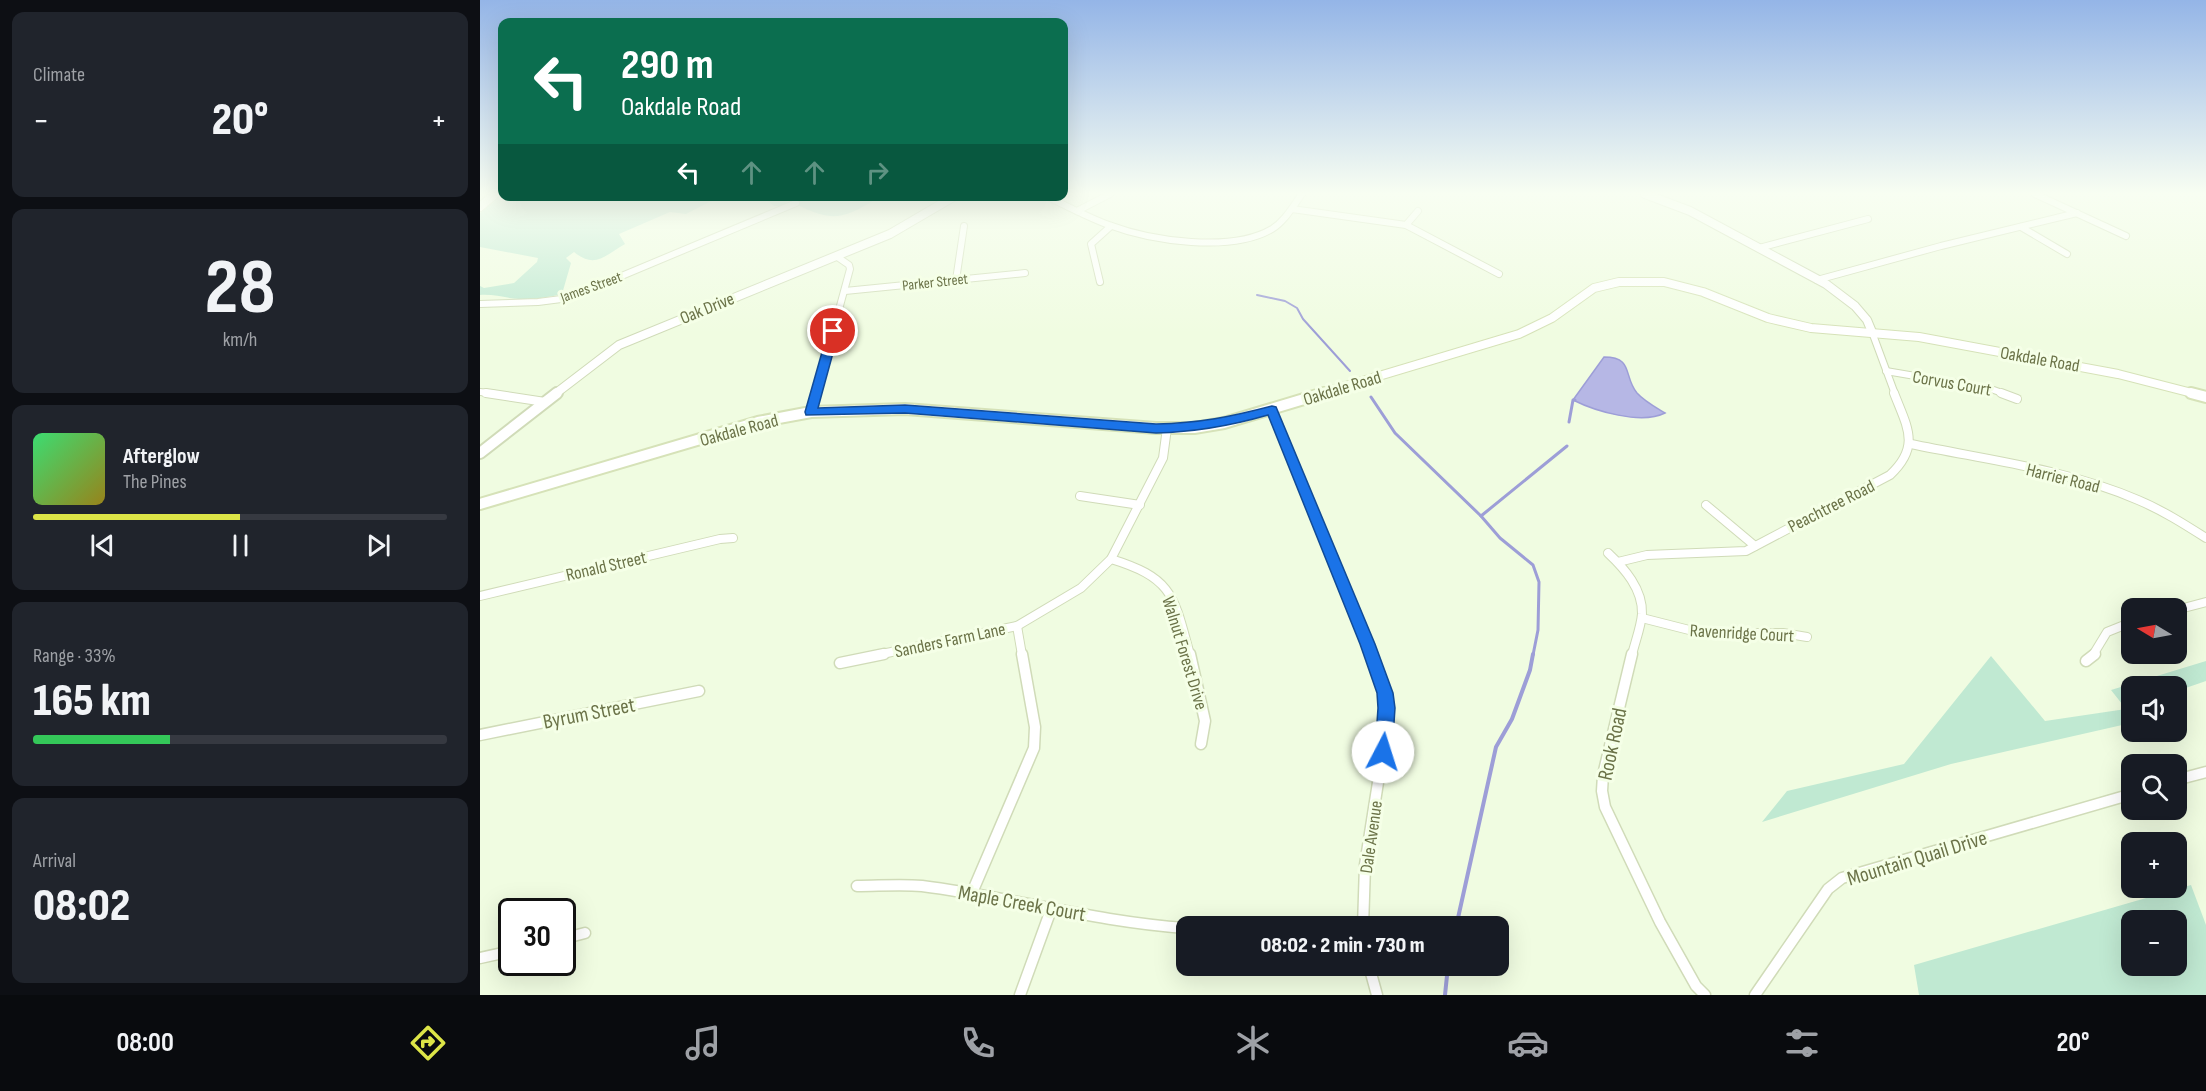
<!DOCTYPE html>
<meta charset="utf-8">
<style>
body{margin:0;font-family:"Sofia Sans Condensed",sans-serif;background:#20242c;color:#f1f3f6;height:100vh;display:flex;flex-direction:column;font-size:22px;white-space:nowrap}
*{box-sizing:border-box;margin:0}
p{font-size:20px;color:#9ea1a6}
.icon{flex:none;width:33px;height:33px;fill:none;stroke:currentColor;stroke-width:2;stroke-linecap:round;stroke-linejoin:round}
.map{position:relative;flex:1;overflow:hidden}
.details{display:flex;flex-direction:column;gap:12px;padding:12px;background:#0d0f14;width:480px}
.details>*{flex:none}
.guide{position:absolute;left:18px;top:18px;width:570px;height:183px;border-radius:12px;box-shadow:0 6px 24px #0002;background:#0b6e4f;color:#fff;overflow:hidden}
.needle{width:39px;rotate:280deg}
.controls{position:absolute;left:1641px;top:598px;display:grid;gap:12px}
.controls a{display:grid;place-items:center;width:66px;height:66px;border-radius:12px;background:#171b24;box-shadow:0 6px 24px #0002;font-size:30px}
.speed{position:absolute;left:18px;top:898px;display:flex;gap:12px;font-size:30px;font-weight:700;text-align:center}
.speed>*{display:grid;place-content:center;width:78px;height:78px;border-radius:50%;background:#171b24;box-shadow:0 6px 24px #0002;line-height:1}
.speed .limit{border:3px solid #111;border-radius:9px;background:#fff;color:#111}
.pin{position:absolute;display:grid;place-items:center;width:51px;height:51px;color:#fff;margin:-26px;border:3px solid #fff;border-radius:50%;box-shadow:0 2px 6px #0007}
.me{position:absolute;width:66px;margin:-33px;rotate:5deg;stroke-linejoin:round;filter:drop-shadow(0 0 4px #0008)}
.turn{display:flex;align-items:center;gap:21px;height:126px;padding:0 24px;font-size:27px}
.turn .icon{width:78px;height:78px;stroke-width:2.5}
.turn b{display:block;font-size:42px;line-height:51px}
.lanes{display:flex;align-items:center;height:57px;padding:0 24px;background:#0003;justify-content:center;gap:30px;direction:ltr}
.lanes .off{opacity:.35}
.big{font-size:45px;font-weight:800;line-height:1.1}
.details .tile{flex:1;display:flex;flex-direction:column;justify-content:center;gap:9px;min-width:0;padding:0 21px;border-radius:12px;background:#20242c}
.details .dial{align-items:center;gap:0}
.dial b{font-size:78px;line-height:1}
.song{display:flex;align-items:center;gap:18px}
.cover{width:72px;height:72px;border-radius:9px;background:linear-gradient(135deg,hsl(140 70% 55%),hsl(50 70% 35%))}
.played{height:6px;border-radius:3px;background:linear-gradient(90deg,#dde547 50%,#363941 50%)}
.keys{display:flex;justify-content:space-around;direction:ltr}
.heat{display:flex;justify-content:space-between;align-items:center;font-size:33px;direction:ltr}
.charge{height:9px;border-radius:4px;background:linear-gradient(90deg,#34c759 33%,#363941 0)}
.trip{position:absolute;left:696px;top:916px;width:333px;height:60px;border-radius:12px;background:#171b24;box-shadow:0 6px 24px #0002;font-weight:800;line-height:60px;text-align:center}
.menu{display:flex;height:96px;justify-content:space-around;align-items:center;background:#090b0e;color:#9ea1a6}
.menu .icon{width:42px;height:42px}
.menu .current{color:#dde547}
.menu b{font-size:27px;color:#f1f3f6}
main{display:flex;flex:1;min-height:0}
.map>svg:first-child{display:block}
.green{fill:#c0e9d2;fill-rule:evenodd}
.water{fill:#b6b7e5;stroke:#9d9ed7;stroke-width:1.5}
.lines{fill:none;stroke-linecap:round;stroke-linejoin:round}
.stream-far2{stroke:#9d9ed7;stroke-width:2}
.stream-far1{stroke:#9d9ed7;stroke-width:3}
.stream{stroke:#9d9ed7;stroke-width:4}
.minor-far2-casing{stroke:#d0dbb8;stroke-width:8}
.minor-far1-casing{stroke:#d0dbb8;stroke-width:10}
.minor-casing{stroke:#d0dbb8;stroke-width:13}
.tertiary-far1-casing{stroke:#d0dbb8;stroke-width:10}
.tertiary-casing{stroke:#d0dbb8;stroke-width:14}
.secondary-far1-casing{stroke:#d6e2b8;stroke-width:10}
.secondary-casing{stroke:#d6e2b8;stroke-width:14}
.minor-far2{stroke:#fff;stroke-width:6}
.minor-far1{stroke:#fff;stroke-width:8}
.minor{stroke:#fff;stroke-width:10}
.tertiary-far1{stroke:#fff;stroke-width:8}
.tertiary{stroke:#fff;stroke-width:10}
.secondary-far1{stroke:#fff;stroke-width:8}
.secondary{stroke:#fff;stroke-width:10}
.route{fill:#1a73e8;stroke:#114b97;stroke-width:1.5}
.labels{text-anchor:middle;stroke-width:6;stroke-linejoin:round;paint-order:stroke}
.far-street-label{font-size:15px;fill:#6b7348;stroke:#f5ffe7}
.street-label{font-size:18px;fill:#6b7348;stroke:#f5ffe7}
.near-street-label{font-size:21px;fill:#6b7348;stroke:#f5ffe7}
</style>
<main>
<section class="details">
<div class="tile"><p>Climate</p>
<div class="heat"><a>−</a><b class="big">20°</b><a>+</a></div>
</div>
<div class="tile dial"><b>28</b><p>km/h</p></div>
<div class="tile">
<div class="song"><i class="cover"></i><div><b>Afterglow</b><p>The Pines</p></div></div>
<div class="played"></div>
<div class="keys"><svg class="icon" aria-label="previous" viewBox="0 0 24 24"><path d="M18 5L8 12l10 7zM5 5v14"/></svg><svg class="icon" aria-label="pause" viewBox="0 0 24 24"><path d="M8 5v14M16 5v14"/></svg><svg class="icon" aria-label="next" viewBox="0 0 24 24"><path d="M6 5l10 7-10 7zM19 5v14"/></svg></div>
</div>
<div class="tile"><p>Range · 33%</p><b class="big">165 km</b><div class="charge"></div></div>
<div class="tile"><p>Arrival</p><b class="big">08:02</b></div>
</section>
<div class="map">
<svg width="1726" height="995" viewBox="0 0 1726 995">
<rect width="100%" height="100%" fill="#f0fce1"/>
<g class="green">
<path d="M21 194 22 196 239 197 206 214 190 212 139 234 145 244C124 256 115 269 94 252L86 258 91 263 82 294C69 297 53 300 39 299 25 298 14 294 0 295V286L4 288 34 283 57 262 58 258 0 247V213Z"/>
<path d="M283 197H397L395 200C358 222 348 221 308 200L302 206H294Z"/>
<polygon points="1511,656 1565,721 1646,709 1631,690 1726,661 1726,681 1697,691 1696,687 1652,687 1651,723 1471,764 1282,822 1307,791 1424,764"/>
<path d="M1711 885 1726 925V995H1439L1434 965ZM1652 921H1696V966H1652Z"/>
</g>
<path class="water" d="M1124 357C1154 357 1143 376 1157 393 1164 401 1175 407 1185 413 1161 425 1115 411 1093 400Z"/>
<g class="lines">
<polyline class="stream-far2" points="777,295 805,301 817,308 823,319 870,371"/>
<g class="stream-far1">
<polyline points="891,397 915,433 1001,516"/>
<polyline points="1089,422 1093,400 1095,400"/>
<polyline points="1053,655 1058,630 1059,582 1053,565 1020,538 1001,516 1087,446"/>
</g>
<g class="stream">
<polyline points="976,927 1016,747 1032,719 1050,670 1053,654"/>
<polyline points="965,995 968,966"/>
</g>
<g class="minor-far2-casing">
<g id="minor-far2">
<polyline points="1555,194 1646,236"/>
<path d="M566 196C587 206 607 217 629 225 672 241 751 253 792 229 805 221 813 206 822 194"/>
<polyline points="812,209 926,225 1019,274"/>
<polyline points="597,211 630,194"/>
<polyline points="926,225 938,211"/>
<polyline points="1541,227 1587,254"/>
<polyline points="1279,248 1388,219"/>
<polyline points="476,280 484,226"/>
<polyline points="1337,280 1461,246 1597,213"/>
<polyline points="620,282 611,244 631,226"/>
<polyline points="365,291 545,273"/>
<polyline points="0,304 58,302 89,298 316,203"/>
<polyline points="1392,332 1415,394"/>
<polyline points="1406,371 1511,389 1525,394"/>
<polyline points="0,392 16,394"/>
<polyline points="336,394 370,269 369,265 356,256"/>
</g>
</g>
<g class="minor-far1-casing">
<g id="minor-far1">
<polyline points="6,393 65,402"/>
<polyline points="1521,393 1537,399"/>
<polyline points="792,410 892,655"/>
<polyline points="331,412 336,393"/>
<path d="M1431 444C1507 460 1586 469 1658 500 1682 510 1704 524 1726 538"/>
<polyline points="600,496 660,505"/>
<polyline points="1226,505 1275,546"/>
<path d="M1128 553C1144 568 1163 589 1162 614 1161 627 1155 642 1152 655"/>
<path d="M631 559C693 578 694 596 710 655"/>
<path d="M1138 562 1167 555 1266 551 1410 475C1441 446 1427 427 1414 393"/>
<polyline points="0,596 240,539 253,538"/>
<polyline points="1696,610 1726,602"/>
<polyline points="1162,618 1221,633 1303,633 1327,637"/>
<polyline points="537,626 542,655"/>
<polyline points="397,655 537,626 601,588 631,559 683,458 687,428"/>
<polyline points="1613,655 1627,632 1652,622"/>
</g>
</g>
<g class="minor-casing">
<g id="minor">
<polyline points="710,654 725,721 721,744"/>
<polyline points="1152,654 1123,775 1122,791 1125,807 1180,922 1216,986 1225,995"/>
<polyline points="1606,661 1615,654"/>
<polyline points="360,663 404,654"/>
<polyline points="0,735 219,691"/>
<polyline points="1696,780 1726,772"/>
<path d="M377 886C398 886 421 884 442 886 530 897 617 922 706 928"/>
<polyline points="491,895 554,748 555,727 542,654"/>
<polyline points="883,927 885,865 905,738 907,708 905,693 891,654"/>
<polyline points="82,939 105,933"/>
<polyline points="0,958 32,951"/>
<polyline points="889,966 897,995"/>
<polyline points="540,995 572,907"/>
<polyline points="1275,995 1348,889 1362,878 1652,794"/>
</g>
</g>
<g class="tertiary-far1-casing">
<g id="tertiary-far1">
<polyline points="1165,194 1210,211 1346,284 1375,306 1387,320 1392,332"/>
<polyline points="0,207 15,194"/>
<polyline points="75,394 139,345 410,234 475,196"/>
</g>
</g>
<g class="tertiary-casing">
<polyline id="tertiary" points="0,453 77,393"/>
</g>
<g class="secondary-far1-casing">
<polyline id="secondary-far1" points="839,394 1039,334 1072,318 1114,288 1139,282 1184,282 1223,292 1288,318 1331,328 1439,337 1638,374 1716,394"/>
</g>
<g class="secondary-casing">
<g id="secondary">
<polyline points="1711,393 1726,397"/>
<polyline points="0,504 278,422 331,412 425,409 676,428 714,428 744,423 844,393"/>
</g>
</g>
<use href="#minor-far2" class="minor-far2"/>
<use href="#minor-far1" class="minor-far1"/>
<use href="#minor" class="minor"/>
<use href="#tertiary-far1" class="tertiary-far1"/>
<use href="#tertiary" class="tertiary"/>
<use href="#secondary-far1" class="secondary-far1"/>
<use href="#secondary" class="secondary"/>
</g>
<linearGradient id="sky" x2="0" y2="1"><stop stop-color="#94b5e7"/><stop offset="0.58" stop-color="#f8fef2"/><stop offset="1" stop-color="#f8fef2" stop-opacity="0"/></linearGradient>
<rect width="1726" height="333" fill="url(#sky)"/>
<path class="route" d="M353 328 359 331 338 408 425 405 676 424C720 423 750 417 792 406L796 407 895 644 913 693 915 708 912 752 909 757 903 759 897 757 895 752 898 708 897 693 880 644 788 415C750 426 715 432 676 433L425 413 326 415 325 412 348 331Z"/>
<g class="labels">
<g class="far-street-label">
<text transform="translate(455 282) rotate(-6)" y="5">Parker Street</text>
<text transform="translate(111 287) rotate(-20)" y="5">James Street</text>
</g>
<g class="street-label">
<text transform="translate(227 308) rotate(-22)" y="6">Oak Drive</text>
<text transform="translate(1560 359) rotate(10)" y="6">Oakdale Road</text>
<text transform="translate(1472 383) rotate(10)" y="6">Corvus Court</text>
<text transform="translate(862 388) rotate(-17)" y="6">Oakdale Road</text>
<text transform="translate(259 430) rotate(-15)" y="6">Oakdale Road</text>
<text transform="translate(1583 478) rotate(14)" y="6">Harrier Road</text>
<text transform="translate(1351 506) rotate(-27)" y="6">Peachtree Road</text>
<text transform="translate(126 566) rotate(-13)" y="6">Ronald Street</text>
<text transform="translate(1262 633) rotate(3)" y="6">Ravenridge Court</text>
<text transform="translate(470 640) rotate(-12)" y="6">Sanders Farm Lane</text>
<text transform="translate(705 653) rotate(73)" y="6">Walnut Forest Drive</text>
<text transform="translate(891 837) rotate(-82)" y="6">Dale Avenue</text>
</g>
<g class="near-street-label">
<text transform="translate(109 713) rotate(-11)" y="7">Byrum Street</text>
<text transform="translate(1132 744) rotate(-78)" y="7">Rook Road</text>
<text transform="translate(1437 858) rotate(-17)" y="7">Mountain Quail Drive</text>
<text transform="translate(542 903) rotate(10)" y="7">Maple Creek Court</text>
</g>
</g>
</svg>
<div class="controls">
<a><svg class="needle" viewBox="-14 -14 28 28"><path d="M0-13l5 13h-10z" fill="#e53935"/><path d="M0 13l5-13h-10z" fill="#9ea1a6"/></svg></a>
<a><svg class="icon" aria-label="sound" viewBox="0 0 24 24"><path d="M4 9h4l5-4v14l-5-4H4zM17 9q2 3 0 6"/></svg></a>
<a><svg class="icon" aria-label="search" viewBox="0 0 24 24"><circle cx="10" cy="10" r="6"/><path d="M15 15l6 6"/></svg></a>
<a>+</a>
<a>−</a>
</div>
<div class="speed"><div class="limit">30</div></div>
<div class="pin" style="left:353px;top:331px;background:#d93025"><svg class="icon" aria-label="arrive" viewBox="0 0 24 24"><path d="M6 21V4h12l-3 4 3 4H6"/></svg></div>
<svg class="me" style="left:903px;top:752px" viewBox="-20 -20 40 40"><circle r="19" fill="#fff"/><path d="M0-13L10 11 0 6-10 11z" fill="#1a73e8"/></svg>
<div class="trip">08:02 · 2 min · 730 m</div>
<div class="guide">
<div class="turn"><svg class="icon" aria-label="left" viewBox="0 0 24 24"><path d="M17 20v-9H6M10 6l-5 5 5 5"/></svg><div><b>290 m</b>Oakdale Road</div></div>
<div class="lanes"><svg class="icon" aria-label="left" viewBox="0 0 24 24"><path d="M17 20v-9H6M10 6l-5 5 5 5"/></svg><svg class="icon off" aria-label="ahead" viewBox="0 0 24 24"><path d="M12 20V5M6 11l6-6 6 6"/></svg><svg class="icon off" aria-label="ahead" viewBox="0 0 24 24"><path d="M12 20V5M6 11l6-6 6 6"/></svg><svg class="icon off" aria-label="right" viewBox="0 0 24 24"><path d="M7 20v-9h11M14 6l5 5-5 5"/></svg></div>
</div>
</div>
</main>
<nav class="menu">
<b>08:00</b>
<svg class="icon current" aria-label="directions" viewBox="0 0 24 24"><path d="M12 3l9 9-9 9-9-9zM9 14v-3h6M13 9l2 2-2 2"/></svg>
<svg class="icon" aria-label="music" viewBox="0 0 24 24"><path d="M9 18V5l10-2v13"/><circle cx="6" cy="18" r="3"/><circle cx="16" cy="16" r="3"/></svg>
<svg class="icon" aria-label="phone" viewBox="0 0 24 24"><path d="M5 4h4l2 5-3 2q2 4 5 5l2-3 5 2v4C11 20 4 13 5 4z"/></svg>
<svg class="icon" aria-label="climate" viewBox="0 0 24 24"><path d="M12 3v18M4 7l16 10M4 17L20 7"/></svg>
<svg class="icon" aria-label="car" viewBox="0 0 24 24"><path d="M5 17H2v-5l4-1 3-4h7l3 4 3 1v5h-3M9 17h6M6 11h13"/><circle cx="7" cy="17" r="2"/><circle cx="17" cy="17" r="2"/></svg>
<svg class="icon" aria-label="filters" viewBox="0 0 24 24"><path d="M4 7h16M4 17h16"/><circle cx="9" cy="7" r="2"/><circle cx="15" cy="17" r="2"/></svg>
<b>20°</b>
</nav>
